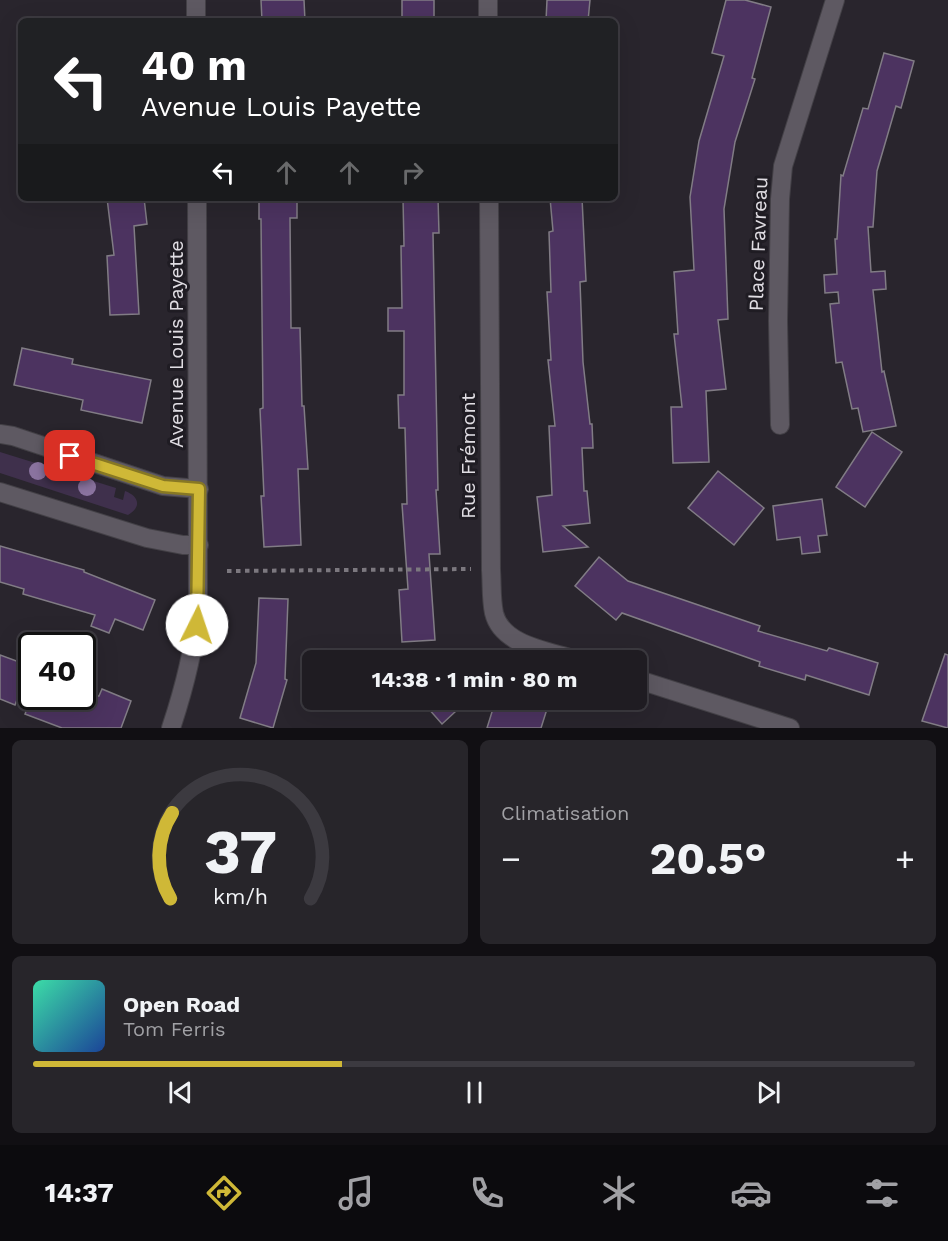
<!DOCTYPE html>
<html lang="fr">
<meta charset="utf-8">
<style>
body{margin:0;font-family:"Work Sans",sans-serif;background:#27252a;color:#f1f3f6;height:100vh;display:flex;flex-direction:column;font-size:22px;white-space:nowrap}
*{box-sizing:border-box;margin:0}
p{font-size:20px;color:#a1a1a5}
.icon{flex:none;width:33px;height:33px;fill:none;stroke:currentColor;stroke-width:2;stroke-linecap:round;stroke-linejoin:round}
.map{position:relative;height:728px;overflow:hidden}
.sheet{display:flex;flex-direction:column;gap:12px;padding:12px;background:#110f13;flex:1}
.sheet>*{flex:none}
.banner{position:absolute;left:18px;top:18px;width:600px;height:183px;border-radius:9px;box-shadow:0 6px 24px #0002,0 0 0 2px #3c3a40;background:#202124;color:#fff;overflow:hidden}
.speed{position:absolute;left:18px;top:632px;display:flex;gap:12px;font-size:30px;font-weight:700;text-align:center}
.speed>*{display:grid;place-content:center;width:78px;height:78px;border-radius:50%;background:#1f1c22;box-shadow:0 6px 24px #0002,0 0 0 2px #3c3a40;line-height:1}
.speed .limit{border:3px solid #111;border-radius:9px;background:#fff;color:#111}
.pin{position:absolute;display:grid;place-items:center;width:51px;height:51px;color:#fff;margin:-26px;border-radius:12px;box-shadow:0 3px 9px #0006}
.me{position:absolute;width:66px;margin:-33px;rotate:4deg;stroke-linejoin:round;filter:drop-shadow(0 0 4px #0008)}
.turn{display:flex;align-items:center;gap:21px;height:126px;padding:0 24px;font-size:27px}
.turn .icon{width:78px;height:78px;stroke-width:2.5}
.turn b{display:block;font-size:42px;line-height:51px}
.lanes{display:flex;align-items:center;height:57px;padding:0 24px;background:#0003;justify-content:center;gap:30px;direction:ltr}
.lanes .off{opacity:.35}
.big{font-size:45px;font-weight:700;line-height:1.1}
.sheet .card{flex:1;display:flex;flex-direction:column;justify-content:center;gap:9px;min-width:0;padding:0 21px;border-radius:9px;background:#27252a}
.sheet .dial{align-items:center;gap:0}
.dial svg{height:156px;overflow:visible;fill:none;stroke:#3c3a40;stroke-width:7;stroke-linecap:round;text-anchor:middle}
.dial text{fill:#f1f3f6;stroke:none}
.song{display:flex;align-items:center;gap:18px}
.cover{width:72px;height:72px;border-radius:9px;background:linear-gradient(135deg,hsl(160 70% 55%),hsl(220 70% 35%))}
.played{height:6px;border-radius:3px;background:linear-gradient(90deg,#cfb837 35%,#3c3a40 35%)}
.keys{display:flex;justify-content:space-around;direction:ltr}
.heat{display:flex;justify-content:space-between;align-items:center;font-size:33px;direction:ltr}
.sheet .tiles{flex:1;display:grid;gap:12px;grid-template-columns:1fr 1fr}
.card:last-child{grid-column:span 2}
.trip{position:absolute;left:302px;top:650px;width:345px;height:60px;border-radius:9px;background:#1f1c22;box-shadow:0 6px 24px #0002,0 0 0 2px #3c3a40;font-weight:700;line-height:60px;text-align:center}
.tab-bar{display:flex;height:96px;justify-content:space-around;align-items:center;background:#0c0b0e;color:#a1a1a5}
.tab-bar .icon{width:42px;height:42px}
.tab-bar .on{color:#cfb837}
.tab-bar b{font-size:27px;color:#f1f3f6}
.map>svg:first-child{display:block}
.green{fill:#3f304c}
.building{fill:#4c3360;stroke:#817c85;stroke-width:1.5}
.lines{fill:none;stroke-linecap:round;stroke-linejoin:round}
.minor-casing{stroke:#434046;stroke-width:20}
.path{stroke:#7c787f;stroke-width:4;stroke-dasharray:4.5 4.5;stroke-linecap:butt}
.minor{stroke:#5e5962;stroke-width:18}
.tree{fill:#8a739f}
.route-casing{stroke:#877824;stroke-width:15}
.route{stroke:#cfb837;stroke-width:10}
.labels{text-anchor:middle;stroke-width:6;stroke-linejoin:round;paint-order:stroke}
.street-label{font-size:20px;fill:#e0dde3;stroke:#1f1c23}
</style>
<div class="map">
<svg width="948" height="728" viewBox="0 0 948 728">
<rect width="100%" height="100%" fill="#29252d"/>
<path class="green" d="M0 452 116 488 114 497 123 500 125 491C139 496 142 507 128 515L0 473Z"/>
<g class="building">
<polygon points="261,0 304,0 305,21 262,21"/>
<rect x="402" y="0" width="32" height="21"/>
<polygon points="547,0 590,0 588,21 546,21"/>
<polygon points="726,0 745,0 771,7 752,78 755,79 735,142 724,209 728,319 718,320 726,389 706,391 709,462 673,463 671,407 682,407 674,334 678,334 674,272 694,270 690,197 699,141 724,56 712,53"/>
<polygon points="884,53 914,61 901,108 896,106 877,171 873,227 868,227 871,272 885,271 886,289 873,290 882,372 884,371 896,426 863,432 858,408 852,409 842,362 836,363 830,304 839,303 838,292 825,293 824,275 837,274 835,239 837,239 841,175 843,176 863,108 868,109"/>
<polygon points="107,198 144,198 147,224 134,226 139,314 110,315 107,256 114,255"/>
<polygon points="259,198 297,198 297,218 290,218 291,328 300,328 302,406 304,406 308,469 298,469 301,545 264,547 261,496 264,496 260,409 263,408 261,219 259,219"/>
<polygon points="403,198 438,198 439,233 433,233 438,490 436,490 440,554 429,554 435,640 402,642 399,590 408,589 402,504 407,504 405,428 399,428 398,395 404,395 404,331 388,331 388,308 402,308 401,246 404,246"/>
<polygon points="550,198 582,198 586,281 580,282 583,362 590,424 592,424 593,448 582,448 584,491 587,491 590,523 563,526 588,547 543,552 537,497 552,495 549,426 555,426 548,360 551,360 547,292 551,292 549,232 553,231"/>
<polygon points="22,348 73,359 72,364 151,380 142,423 81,410 83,400 14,385"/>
<polygon points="872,432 902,452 865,507 836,487"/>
<polygon points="718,471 764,508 734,545 688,508"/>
<polygon points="822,499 827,535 818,536 820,552 802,554 800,537 777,540 773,506"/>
<polygon points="0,546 84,570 84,572 155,600 143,630 115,619 109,633 91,626 95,615 23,594 24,589 0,582"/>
<polygon points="599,557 628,581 760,626 758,631 827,651 829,648 878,663 869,695 806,675 805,680 759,666 760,662 622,613 616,620 575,586"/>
<polygon points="259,598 288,599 285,679 287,680 273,728 240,718 256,663"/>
<polygon points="945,654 948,655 948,728 922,721"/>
<polygon points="0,655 30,666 15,705 0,699"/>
<polygon points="102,689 131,701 121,728 62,728 25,714 32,696 99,696"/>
<polygon points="420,699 469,699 442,724"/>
<polygon points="496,699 514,699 547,709 541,728 487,728"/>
</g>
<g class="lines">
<g class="minor-casing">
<g id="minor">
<polyline points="196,0 196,21"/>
<polyline points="488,21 488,0"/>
<path d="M489 198 491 570C492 584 491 599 494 613 502 646 549 651 576 660"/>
<polyline points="780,425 778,321 780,199 783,166 835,0"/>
<polyline points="0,434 13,436 163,486 199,489"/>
<polyline points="0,492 147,538 183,545 199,545"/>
<polyline points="636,679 790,728"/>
<path d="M171 728C184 689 194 650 198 609L197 198"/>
</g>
</g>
<polyline class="path" points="227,571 471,569"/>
<use href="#minor" class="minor"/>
</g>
<g class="tree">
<circle cx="38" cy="471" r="9"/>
<circle cx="87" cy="487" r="9"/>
</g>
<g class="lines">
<g class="route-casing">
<polyline id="route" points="70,456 163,486 199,489 197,625"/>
</g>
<use href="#route" class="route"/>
</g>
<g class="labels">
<g class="street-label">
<text transform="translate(758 244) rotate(-88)" y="7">Place Favreau</text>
<text transform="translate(176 344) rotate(-90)" y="7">Avenue Louis Payette</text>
<text transform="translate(468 456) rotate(-90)" y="7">Rue Frémont</text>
</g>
</g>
</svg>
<div class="speed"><div class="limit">40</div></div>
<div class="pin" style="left:70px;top:456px;background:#d93025"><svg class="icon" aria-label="arrive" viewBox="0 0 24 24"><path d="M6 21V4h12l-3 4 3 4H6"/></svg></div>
<svg class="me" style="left:197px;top:625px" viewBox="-20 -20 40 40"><circle r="19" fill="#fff"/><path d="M0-13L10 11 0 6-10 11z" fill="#cfb837"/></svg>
<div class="trip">14:38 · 1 min · 80 m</div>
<div class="banner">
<div class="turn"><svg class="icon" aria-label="left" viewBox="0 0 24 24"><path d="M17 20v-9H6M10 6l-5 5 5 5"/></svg><div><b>40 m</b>Avenue Louis Payette</div></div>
<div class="lanes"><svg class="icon" aria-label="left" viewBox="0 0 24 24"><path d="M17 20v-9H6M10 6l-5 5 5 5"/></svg><svg class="icon off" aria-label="ahead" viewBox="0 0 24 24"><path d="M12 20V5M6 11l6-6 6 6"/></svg><svg class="icon off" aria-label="ahead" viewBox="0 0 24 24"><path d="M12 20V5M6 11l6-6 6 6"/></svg><svg class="icon off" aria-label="right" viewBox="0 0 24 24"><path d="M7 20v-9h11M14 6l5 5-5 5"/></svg></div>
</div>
</div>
<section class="sheet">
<div class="tiles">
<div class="card dial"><svg viewBox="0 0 100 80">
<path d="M14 69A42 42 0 1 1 86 69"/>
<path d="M14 69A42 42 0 0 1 15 25" stroke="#cfb837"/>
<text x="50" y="56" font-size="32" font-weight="700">37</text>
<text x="50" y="72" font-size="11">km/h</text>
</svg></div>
<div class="card"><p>Climatisation</p>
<div class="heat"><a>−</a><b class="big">20.5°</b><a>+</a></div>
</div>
<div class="card">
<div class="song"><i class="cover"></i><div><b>Open Road</b><p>Tom Ferris</p></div></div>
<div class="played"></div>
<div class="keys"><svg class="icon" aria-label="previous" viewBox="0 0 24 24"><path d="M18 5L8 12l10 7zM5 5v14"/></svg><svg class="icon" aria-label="pause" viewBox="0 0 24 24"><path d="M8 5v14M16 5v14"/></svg><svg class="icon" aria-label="next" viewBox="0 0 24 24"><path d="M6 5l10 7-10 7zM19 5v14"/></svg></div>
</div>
</div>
</section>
<nav class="tab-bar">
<b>14:37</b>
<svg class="icon on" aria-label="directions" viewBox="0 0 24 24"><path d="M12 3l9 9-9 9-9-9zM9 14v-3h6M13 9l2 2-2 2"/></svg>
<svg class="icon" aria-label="music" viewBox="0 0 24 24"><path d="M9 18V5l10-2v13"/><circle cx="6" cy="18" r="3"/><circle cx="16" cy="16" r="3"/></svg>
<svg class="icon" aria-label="phone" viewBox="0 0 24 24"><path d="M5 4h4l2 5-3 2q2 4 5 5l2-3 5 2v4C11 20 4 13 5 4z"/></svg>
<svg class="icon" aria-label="climate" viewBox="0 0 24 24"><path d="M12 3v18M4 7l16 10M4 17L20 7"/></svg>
<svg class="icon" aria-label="car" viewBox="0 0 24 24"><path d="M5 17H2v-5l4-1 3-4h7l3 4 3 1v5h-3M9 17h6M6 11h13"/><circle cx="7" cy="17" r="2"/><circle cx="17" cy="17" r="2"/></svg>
<svg class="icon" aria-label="filters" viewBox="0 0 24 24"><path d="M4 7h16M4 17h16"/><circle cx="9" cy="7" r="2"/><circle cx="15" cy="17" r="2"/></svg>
</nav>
